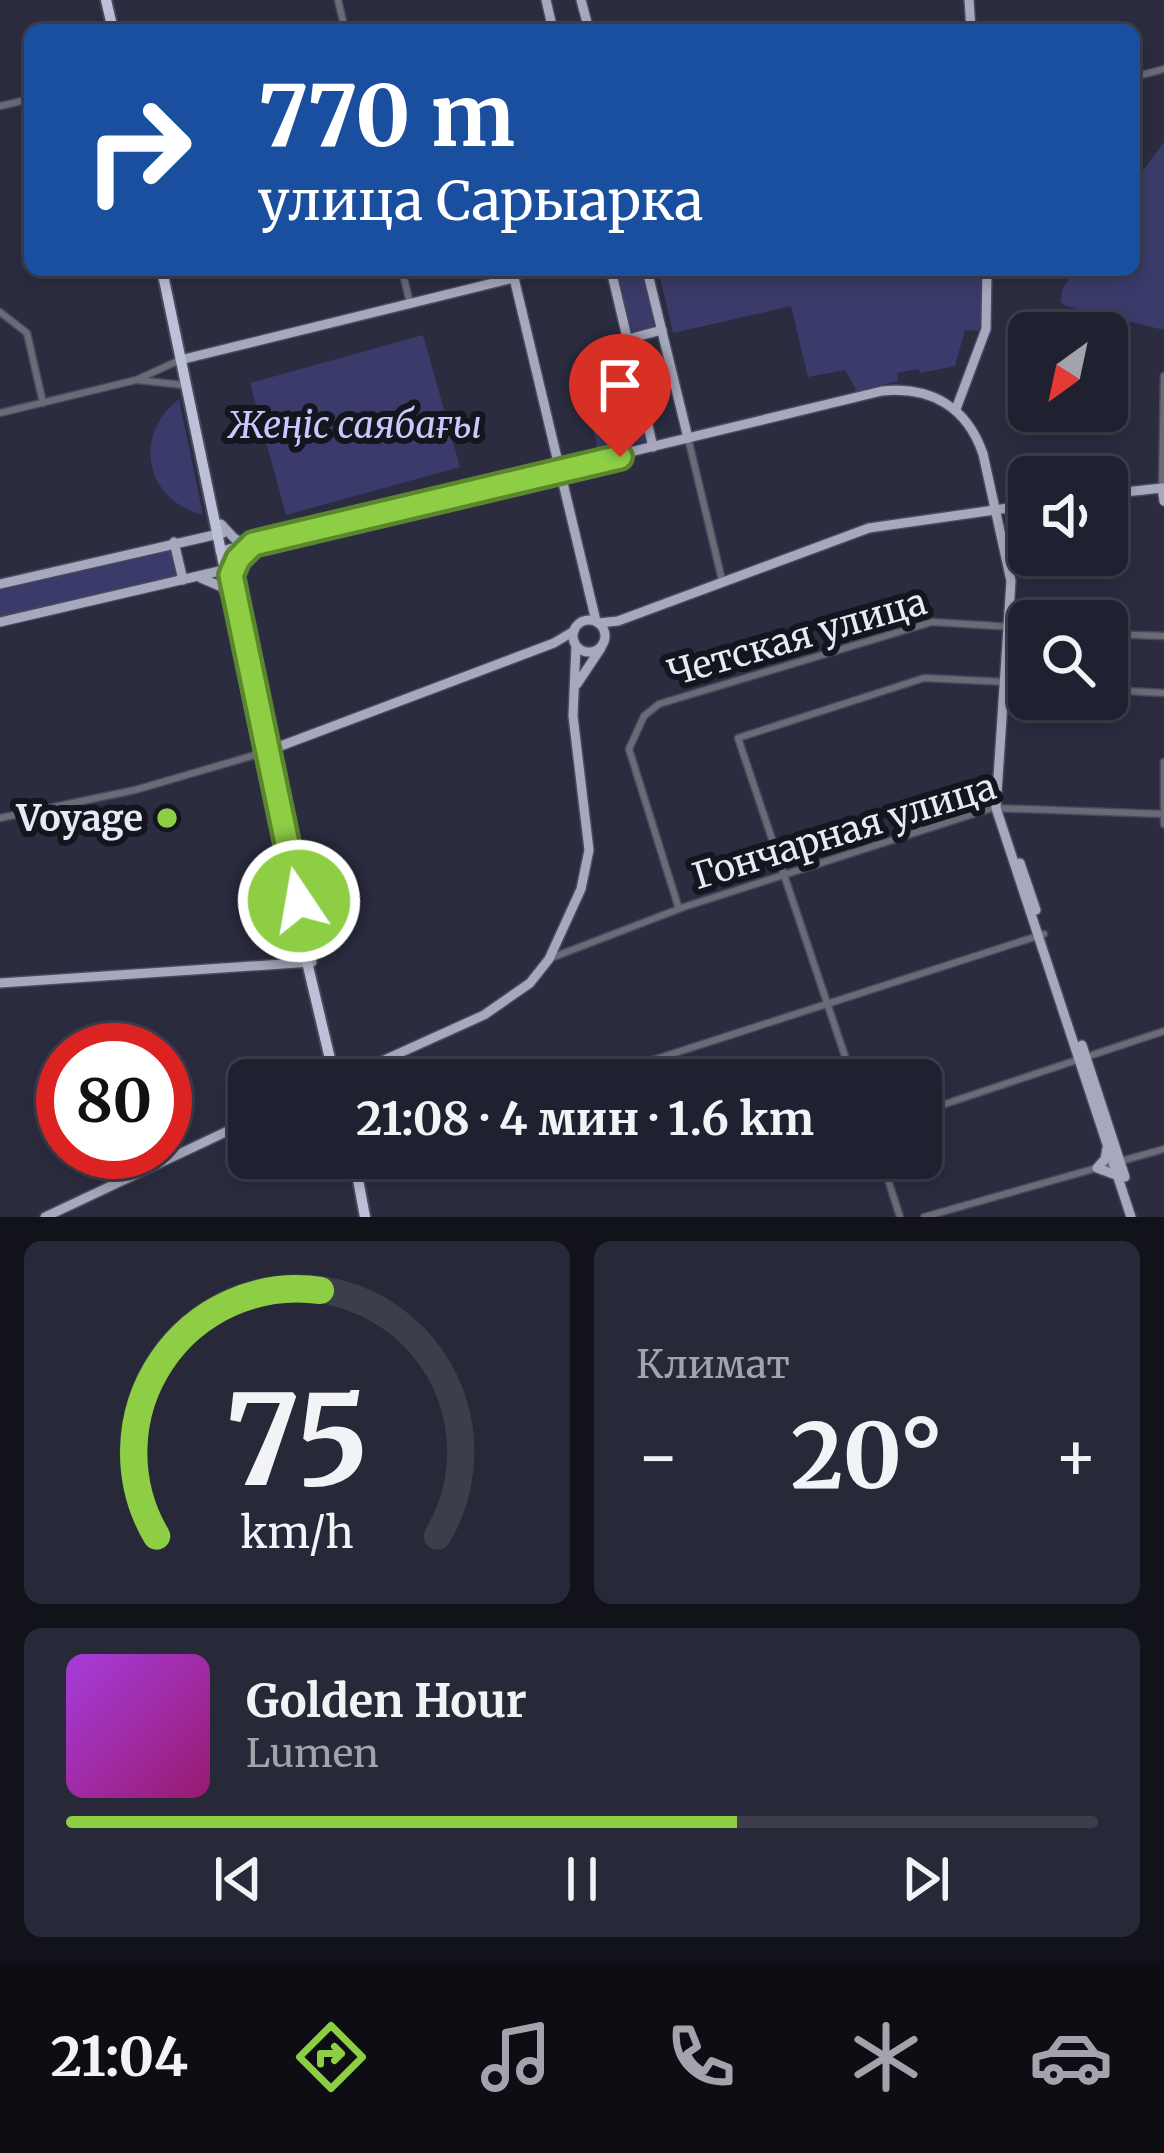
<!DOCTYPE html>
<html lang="ru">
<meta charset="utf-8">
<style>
body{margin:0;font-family:Merriweather,serif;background:#282938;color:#f1f3f6;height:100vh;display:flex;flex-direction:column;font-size:45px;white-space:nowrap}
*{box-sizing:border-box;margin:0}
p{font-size:39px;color:#a2a3ab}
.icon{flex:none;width:66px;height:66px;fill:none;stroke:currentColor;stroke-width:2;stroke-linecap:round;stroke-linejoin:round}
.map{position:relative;height:1217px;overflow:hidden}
.panel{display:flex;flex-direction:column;gap:24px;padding:24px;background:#12121a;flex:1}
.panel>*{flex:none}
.banner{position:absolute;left:24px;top:24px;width:1116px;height:252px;border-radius:18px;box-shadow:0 6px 18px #0003,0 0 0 3px #3d3e4c;background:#1a4fa0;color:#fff;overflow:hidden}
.needle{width:78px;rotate:213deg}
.buttons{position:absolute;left:1008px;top:312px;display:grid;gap:24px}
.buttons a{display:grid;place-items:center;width:120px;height:120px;border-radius:18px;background:#202130;box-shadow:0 6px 18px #0003,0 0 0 3px #3d3e4c;font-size:60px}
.speed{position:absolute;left:36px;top:1023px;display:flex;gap:24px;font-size:60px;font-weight:700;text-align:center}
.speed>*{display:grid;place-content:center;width:156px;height:156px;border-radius:50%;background:#202130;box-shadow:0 6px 18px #0003,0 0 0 3px #3d3e4c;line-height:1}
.speed .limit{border:18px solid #d22;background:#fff;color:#111}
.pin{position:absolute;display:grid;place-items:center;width:102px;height:102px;color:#fff;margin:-123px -51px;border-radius:50% 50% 50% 0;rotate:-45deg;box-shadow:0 0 12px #0007}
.pin .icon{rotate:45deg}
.me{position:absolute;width:132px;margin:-66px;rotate:348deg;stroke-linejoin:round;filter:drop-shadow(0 0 9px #0008)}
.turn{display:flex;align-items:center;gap:42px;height:252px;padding:0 36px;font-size:54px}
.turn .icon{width:156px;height:156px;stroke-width:2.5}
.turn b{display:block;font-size:84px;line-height:102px}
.big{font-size:90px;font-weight:700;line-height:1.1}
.panel .tile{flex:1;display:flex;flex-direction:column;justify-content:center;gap:18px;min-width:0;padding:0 42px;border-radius:18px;background:#282938}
.panel .dial{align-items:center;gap:0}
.dial svg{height:312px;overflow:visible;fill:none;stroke:#3d3e4c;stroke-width:7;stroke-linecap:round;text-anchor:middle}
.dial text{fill:#f1f3f6;stroke:none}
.song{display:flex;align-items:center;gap:36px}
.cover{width:144px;height:144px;border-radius:18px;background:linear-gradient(135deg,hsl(280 70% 55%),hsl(320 70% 35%))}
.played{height:12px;border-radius:6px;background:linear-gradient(90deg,#8dce45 65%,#3d3e4c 65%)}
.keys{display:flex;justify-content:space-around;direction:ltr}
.heat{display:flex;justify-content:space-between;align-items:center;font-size:66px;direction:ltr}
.panel .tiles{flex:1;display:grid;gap:24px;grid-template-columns:1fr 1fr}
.tile:last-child{grid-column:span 2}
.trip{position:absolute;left:228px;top:1059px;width:714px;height:120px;border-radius:18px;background:#202130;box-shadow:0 6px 18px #0003,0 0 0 3px #3d3e4c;font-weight:700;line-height:120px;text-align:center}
.tab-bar{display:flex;height:192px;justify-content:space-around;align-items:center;background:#0d0d13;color:#a2a3ab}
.tab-bar .icon{width:84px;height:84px}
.tab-bar .on{color:#8dce45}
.tab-bar b{font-size:54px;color:#f1f3f6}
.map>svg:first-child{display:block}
.green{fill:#3b3b6b}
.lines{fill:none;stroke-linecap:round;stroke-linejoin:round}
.minor-casing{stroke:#494a5d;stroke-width:9}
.major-casing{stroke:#494a5d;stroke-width:12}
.highway-casing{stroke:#494a5d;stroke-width:14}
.minor{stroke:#6a6b76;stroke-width:6}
.major{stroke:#a6a8bd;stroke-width:9}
.highway{stroke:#bdc0d9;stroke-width:10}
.route-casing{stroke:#5c862d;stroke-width:30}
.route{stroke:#8dce45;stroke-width:21}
.poi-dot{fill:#8dce45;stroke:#15151e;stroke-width:4.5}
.labels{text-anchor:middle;stroke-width:12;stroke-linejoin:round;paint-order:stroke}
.park-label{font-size:36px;font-style:italic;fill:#c6cafe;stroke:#15151e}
.street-label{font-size:36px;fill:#e8e9f6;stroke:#15151e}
.poi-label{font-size:36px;font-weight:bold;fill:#e8e9f6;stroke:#15151e;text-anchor:end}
</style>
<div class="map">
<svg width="1164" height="1217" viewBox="0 0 1164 1217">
<rect width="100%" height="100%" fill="#2b2c40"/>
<g class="green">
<polygon points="1164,142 1164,330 1065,306 1060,301 1063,288 1075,270 1134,270 1134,183"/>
<polygon points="615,270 643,270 654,327 632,332"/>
<polygon points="670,270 982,270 984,300 979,331 965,330 955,366 921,373 918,369 897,373 898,381 857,391 845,370 808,377 791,306 673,333 659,273"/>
<polygon points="423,335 460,467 286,515 250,383"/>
<path d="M179 399 203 515C145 500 132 436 179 399Z"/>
<polygon points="639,409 646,441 598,451 591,419"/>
<polygon points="174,545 180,577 0,618 0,585"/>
</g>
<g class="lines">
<g class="minor-casing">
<g id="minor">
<polyline points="338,0 345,30"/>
<polyline points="1134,77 1164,69"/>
<polyline points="0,106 30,99"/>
<polyline points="402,270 410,303"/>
<polyline points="0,312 27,333 43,403"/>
<polyline points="137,380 183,385"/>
<polyline points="0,413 136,380 180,360"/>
<polyline points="688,438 722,580"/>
<polyline points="1162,487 1164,376"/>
<polyline points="1107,634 1164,636"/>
<polyline points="1107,690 1164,693"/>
<polyline points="1164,762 1164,824"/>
<polyline points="0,818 135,790 262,753"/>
<polyline points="679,909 629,749 644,716 659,704 932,622 1029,628"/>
<polyline points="551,958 684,907 992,808 1164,814"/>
<polyline points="591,1080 1044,934"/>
<polyline points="853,1080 738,738 924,678 1029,683"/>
<polyline points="921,1112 1164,1031"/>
<polyline points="881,1158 900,1217"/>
<polyline points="924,1217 1164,1149"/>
</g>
</g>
<g class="major-casing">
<g id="major">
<polyline points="546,0 553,30"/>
<polyline points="581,0 589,30"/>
<polyline points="969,0 971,30"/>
<polyline points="611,270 653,447"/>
<polyline points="647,270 688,438"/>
<polyline points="514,278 596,621"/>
<polyline points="628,339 662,330"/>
<polyline points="180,360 514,278 523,270"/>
<polyline points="956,409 986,329 987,270"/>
<polyline points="1107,494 1162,488 1164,501"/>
<polyline points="221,524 235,539 253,545 243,553 231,574"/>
<polyline points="174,542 183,580"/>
<path d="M220 551 882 391C931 386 967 407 983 454L1011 581 996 808 1131 1217"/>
<polyline points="201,578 222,587 228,599"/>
<polyline points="0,584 223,533"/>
<circle cx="589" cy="636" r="16"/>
<polyline points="0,622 228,569"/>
<polyline points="599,623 618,621 869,528 1029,505"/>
<polyline points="577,684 601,648"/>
<polyline points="262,753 554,643 574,631"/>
<polyline points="1020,863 1036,910"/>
<polyline points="0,983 312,962"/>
<polyline points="1082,1045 1125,1177"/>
<polyline points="340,1080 484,1015 530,983 549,959 581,889 589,850 573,716 576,646"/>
<polyline points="1107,1148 1105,1159 1097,1168 1116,1175"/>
<polyline points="45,1217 249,1121"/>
</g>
</g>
<g class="highway-casing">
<g id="highway">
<polyline points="106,0 113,30"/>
<polyline points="162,270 307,962 335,1080"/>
<polyline points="354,1158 365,1217"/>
</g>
</g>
<use href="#minor" class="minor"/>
<use href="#major" class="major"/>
<use href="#highway" class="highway"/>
</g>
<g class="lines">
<g class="route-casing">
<polyline id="route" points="299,901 231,575 238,559 253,544 620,457"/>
</g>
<use href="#route" class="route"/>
</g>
<circle class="poi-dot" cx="167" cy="818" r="12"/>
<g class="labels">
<g class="park-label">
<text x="355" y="438">Жеңіс саябағы</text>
</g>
<g class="street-label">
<text transform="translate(797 637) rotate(-16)" y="13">Четская улица</text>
<text transform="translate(844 831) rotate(-17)" y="13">Гончарная улица</text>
</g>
<g class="poi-label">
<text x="143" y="831">Voyage</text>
</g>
</g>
</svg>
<div class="buttons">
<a><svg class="needle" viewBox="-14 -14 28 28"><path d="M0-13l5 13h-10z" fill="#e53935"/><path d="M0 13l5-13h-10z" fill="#a2a3ab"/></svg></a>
<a><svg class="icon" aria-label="sound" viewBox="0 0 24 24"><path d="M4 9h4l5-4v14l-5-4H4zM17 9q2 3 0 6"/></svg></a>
<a><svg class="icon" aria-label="search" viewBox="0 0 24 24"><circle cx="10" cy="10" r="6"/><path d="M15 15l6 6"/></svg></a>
</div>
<div class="speed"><div class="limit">80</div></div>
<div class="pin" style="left:620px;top:457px;background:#d93025"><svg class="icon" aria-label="arrive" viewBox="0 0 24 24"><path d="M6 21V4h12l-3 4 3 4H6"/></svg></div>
<svg class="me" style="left:299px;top:901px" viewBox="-20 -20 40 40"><circle r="17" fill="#8dce45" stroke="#fff" stroke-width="3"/><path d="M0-11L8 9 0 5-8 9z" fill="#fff"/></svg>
<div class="trip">21:08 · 4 мин · 1.6 km</div>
<div class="banner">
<div class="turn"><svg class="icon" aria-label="right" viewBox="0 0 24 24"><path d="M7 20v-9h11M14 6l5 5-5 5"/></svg><div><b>770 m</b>улица Сарыарка</div></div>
</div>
</div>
<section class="panel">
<div class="tiles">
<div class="tile dial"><svg viewBox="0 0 100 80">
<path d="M14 69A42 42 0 1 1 86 69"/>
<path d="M14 69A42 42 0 0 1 56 6" stroke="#8dce45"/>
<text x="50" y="56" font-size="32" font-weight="700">75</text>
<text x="50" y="72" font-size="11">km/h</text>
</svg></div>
<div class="tile"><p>Климат</p>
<div class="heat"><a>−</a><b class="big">20°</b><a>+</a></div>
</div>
<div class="tile">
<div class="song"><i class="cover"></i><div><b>Golden Hour</b><p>Lumen</p></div></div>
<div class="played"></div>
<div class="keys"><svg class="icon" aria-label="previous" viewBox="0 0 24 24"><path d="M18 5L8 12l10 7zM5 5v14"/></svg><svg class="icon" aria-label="pause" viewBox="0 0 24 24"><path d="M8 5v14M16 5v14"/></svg><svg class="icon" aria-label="next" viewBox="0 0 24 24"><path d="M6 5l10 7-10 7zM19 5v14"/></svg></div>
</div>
</div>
</section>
<nav class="tab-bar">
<b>21:04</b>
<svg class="icon on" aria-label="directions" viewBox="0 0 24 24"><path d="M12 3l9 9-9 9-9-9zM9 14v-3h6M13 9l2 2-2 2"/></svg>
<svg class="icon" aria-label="music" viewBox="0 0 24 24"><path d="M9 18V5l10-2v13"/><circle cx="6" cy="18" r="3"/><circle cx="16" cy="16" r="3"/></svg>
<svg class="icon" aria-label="phone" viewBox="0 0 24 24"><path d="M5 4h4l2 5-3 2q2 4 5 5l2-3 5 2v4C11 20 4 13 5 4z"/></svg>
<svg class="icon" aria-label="climate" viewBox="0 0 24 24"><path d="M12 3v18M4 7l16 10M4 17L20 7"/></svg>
<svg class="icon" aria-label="car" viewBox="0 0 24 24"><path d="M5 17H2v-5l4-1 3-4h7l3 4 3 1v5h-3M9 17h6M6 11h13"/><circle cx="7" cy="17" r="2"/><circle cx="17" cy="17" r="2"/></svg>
</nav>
